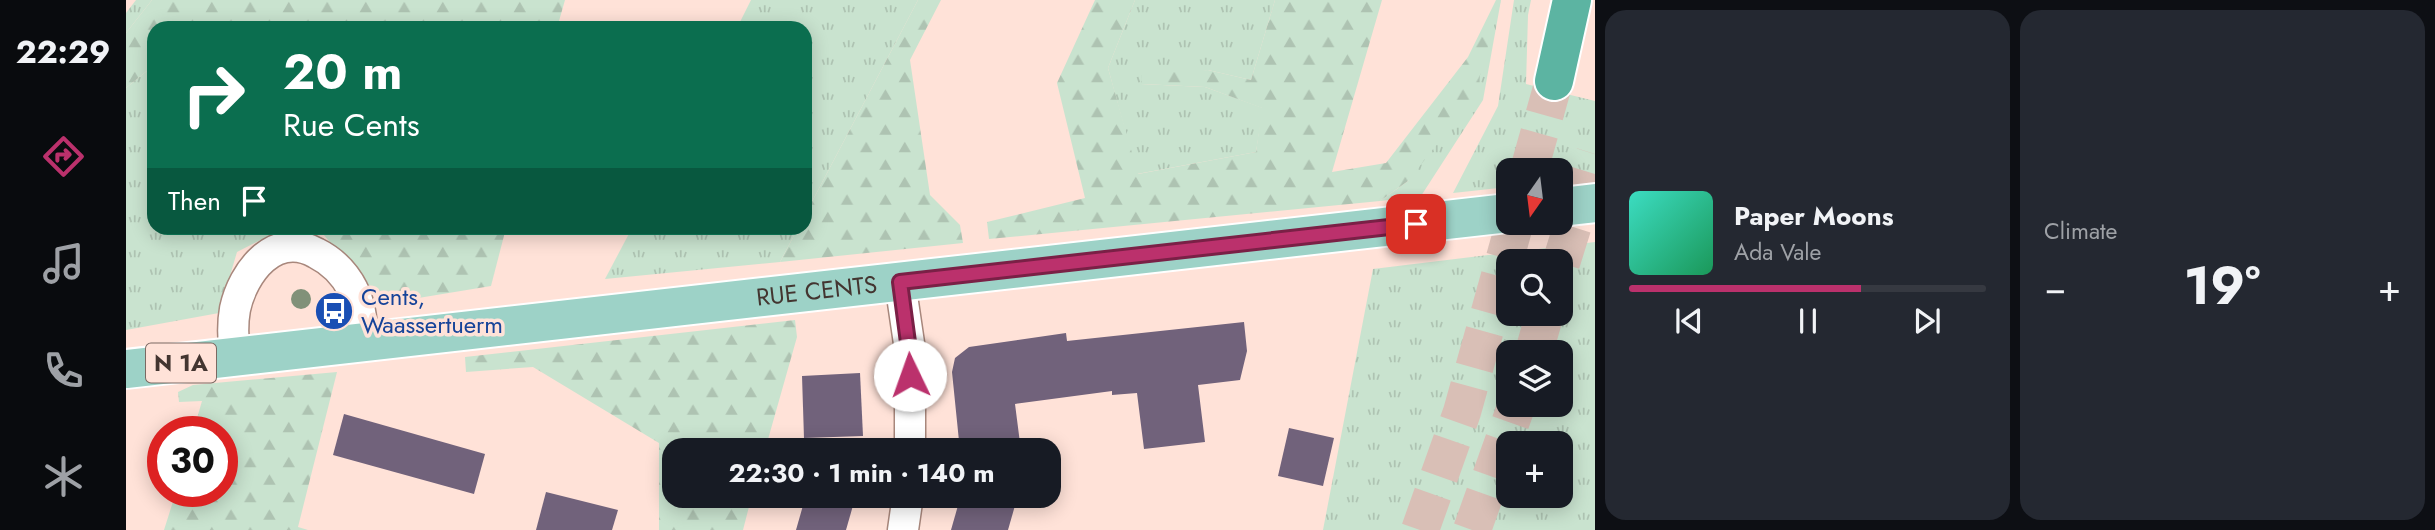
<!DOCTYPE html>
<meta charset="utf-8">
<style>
body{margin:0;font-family:Jost,sans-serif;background:#242831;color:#f1f3f6;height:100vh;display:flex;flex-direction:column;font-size:26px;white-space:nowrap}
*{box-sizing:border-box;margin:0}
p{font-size:23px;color:#9ea1a6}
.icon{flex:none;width:38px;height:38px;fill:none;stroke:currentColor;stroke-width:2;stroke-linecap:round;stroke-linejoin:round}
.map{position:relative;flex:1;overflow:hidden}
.details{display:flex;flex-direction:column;gap:10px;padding:10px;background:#0d0f14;width:840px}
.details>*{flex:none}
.guide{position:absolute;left:21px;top:21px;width:665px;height:214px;border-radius:21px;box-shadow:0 4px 18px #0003;background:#0b6e4f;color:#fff;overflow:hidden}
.needle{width:46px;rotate:194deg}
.tools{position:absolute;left:1370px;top:158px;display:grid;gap:14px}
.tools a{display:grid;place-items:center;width:77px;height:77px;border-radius:14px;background:#171b24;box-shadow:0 4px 18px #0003;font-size:35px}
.speed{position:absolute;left:21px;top:416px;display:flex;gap:14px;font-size:35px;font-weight:700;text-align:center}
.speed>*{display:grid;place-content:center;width:91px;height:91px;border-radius:50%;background:#171b24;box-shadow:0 4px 18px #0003;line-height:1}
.speed .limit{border:10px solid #d22;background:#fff;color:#111}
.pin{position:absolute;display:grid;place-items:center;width:60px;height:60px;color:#fff;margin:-30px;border-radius:14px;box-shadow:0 4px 10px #0006}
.me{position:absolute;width:77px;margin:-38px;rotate:357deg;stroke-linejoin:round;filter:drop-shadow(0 0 5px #0008)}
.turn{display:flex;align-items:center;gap:24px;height:147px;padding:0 21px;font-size:32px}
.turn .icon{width:91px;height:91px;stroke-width:2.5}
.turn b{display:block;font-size:49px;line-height:60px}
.then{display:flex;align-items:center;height:66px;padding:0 21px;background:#0003;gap:14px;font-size:26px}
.big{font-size:52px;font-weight:700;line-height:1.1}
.details .widget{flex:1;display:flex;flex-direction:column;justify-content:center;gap:10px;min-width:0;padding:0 24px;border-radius:21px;background:#242831}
.song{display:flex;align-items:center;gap:21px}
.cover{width:84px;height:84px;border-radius:10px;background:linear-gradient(135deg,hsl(170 70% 55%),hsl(150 70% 35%))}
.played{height:7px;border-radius:4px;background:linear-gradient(90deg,#bb316c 65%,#363941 65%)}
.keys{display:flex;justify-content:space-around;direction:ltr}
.heat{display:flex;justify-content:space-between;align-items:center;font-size:38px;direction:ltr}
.details .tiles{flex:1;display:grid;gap:10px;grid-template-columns:repeat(2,1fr)}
.trip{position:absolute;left:536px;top:438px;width:399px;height:70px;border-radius:21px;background:#171b24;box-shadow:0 4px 18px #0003;font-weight:700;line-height:70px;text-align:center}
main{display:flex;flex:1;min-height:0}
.dock{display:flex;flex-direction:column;width:126px;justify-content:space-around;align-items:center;background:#090b0e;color:#9ea1a6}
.dock .icon{width:49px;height:49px}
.dock .on{color:#bb316c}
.dock b{font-size:32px;color:#f1f3f6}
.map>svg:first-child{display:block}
.grass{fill:url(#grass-tufts);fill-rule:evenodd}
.forest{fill:url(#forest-firs)}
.building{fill:#71627b}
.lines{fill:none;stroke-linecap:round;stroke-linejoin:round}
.highway-tunnel{stroke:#d9bfb6;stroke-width:38;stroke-dasharray:38 19;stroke-linecap:butt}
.minor-casing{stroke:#a8877c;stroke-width:33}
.major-casing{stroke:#fff;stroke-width:42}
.highway-casing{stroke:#fff;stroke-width:42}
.minor{stroke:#fff;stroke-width:30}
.major{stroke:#9dd2c7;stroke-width:38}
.highway{stroke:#5cb4a2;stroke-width:38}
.tree{fill:#819179}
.route-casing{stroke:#7a2046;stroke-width:18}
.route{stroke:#bb316c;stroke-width:12}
.labels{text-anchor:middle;stroke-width:7;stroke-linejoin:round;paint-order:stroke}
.shield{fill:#ffe2d8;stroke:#7b6962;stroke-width:2}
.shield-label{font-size:23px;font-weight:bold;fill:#433530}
.street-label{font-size:24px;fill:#433530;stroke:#ffe2d8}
.transit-label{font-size:24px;fill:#164399;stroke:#ffe2d8;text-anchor:start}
</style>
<main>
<nav class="dock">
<b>22:29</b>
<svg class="icon on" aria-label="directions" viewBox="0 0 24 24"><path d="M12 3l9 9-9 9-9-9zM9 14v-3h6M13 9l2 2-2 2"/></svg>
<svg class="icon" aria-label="music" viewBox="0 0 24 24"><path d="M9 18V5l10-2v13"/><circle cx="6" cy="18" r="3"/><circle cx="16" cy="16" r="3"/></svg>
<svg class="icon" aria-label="phone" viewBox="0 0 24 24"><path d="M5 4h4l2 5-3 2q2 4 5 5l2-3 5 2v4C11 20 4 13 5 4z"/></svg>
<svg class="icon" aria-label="climate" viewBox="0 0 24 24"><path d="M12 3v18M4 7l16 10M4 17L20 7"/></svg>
</nav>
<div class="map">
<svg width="1469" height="530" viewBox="0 0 1469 530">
<defs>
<pattern id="grass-tufts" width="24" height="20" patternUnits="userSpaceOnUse" patternTransform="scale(1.75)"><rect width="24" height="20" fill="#c9e3cf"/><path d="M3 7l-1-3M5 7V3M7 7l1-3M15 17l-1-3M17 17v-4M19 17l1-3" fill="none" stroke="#aec3b2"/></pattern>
<pattern id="forest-firs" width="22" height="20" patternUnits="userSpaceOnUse" patternTransform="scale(1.75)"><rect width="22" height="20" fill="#c9e3cf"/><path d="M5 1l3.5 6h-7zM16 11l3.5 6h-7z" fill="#aec3b2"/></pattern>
</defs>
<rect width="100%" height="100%" fill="#ffe2d8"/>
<g class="grass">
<polygon points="10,0 26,0 0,33 0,13"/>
<polygon points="625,0 792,0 679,215 679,28 611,28"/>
<polygon points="1009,0 1149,0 1125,80 1082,70 1015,84 1079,87 1137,108 1130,152 1011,174 982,68"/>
<polygon points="1375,0 1357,100 1295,196 1254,201 1282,181"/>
<polygon points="1388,0 1405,0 1402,15 1400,84 1469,101 1469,177 1435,181 1435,170 1382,170 1382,187 1327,193 1372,106"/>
<polygon points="78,23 180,24 181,28 72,28"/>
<polygon points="28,65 28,228 158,228 111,252 93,313 0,330 0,88"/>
<polygon points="506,228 672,228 654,262 479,279"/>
<path d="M1469 242V530H1197L1247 269ZM1382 261H1435V313H1382ZM1382 352H1435V404H1382ZM1382 443H1435V495H1382Z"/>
</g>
<g class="forest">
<polygon points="26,0 439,0 431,28 181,28 179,24 79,23 72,28 28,28 28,65 0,88 0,33"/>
<polygon points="792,0 815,0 784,60 804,195 834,225 837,243 654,262 672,228 679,228 679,215"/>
<polygon points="969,0 1009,0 982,68 1012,174 1130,152 1136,108 1079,87 1015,84 1016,74 1082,70 1125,80 1149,0 1256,0 1206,172 1260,163 1342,57 1370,0 1375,0 1348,97 1282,181 1254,201 863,239 861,222 959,198 931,83"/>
<polygon points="192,228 380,228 365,286 256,304"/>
<polygon points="669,320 671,337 639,450 548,450 548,495 626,495 617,530 533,530 533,443 407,367 340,372 339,357"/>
<polygon points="211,372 172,527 182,530 38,530 50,492 96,492 96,432 67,432 76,401 53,402 52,392 67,385"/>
</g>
<g class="building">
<polygon points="1118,322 1121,351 1114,380 1072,385 1079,442 1018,449 1011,393 986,395 986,391 889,404 894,443 858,448 857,438 833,441 826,372 829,358 843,347 940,333 941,341"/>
<polygon points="734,373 737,436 678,438 676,376"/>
<polygon points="218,414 359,454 348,494 207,455"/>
<polygon points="1163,428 1208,438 1197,486 1152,476"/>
<polygon points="420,492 492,510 486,530 410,530"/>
<polygon points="680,495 730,495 720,530 670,530"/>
<polygon points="835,495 892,495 882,530 825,530"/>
</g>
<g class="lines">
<g class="highway-tunnel">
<polyline points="1403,170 1428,81"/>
<polyline points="1435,263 1469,154"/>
<polyline points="1408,352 1419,313"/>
<polyline points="1294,530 1336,412 1389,222"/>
<polyline points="1346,530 1391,404"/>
</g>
<g class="minor-casing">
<g id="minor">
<polyline points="774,282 784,350 784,450"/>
<path d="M109 357C107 341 106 325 109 309 117 272 149 230 190 253 206 261 219 274 227 290 235 305 236 326 238 343"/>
<polyline points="777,530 782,495"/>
</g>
</g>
<g class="major-casing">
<g id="major">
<polyline points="1435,207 1469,203"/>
<path id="s1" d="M0 369 1382 213"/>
</g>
</g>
<g class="highway-casing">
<polyline id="highway" points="1428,81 1446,0"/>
</g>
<use href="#minor" class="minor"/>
<use href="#major" class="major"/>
<use href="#highway" class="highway"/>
</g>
<circle class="tree" cx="175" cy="299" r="10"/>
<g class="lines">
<g class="route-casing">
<polyline id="route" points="784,375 783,350 774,282 1290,224"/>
</g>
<use href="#route" class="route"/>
</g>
<defs>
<g id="bus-disc" transform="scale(2.0125)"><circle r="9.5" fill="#1a4fb4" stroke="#ffe2d8"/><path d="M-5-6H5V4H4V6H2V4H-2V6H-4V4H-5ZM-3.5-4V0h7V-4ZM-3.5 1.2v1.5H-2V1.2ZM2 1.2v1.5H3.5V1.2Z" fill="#fff"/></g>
</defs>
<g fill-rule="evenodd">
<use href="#bus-disc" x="208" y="311"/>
</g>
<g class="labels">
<rect class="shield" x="20" y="343.5" width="70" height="39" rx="5"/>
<g class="shield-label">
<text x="55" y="371">N 1A</text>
</g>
<g class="street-label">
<text dy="8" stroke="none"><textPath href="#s1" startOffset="695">RUE CENTS</textPath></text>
</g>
<g class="transit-label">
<text x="235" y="305">Cents,<tspan x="235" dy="28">Waassertuerm</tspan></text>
</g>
</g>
</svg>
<div class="tools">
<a><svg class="needle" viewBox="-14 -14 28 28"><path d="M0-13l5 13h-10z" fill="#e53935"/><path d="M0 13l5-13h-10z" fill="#9ea1a6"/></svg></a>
<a><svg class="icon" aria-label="search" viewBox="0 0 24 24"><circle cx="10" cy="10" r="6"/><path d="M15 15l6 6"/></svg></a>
<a><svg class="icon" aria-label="layers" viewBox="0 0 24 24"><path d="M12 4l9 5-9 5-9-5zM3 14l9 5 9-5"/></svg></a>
<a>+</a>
</div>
<div class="speed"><div class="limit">30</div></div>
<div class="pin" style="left:1290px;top:224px;background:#d93025"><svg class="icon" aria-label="arrive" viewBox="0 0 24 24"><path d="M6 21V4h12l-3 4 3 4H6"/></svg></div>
<svg class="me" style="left:784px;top:375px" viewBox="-20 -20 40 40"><circle r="19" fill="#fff"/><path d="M0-13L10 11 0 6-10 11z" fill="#bb316c"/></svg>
<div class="trip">22:30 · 1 min · 140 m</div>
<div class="guide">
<div class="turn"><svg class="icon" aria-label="right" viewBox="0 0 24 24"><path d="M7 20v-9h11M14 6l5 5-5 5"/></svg><div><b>20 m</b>Rue Cents</div></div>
<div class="then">Then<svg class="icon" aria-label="arrive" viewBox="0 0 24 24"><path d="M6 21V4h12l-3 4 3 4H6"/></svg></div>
</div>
</div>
<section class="details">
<div class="tiles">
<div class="widget">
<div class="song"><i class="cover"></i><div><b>Paper Moons</b><p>Ada Vale</p></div></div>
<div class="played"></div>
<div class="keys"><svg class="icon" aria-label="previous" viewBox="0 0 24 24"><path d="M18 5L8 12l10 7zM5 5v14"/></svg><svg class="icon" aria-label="pause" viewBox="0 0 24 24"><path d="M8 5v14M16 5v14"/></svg><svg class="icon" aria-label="next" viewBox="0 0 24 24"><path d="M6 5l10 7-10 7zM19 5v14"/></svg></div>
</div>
<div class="widget"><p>Climate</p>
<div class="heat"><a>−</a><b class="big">19°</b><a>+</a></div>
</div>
</div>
</section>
</main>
